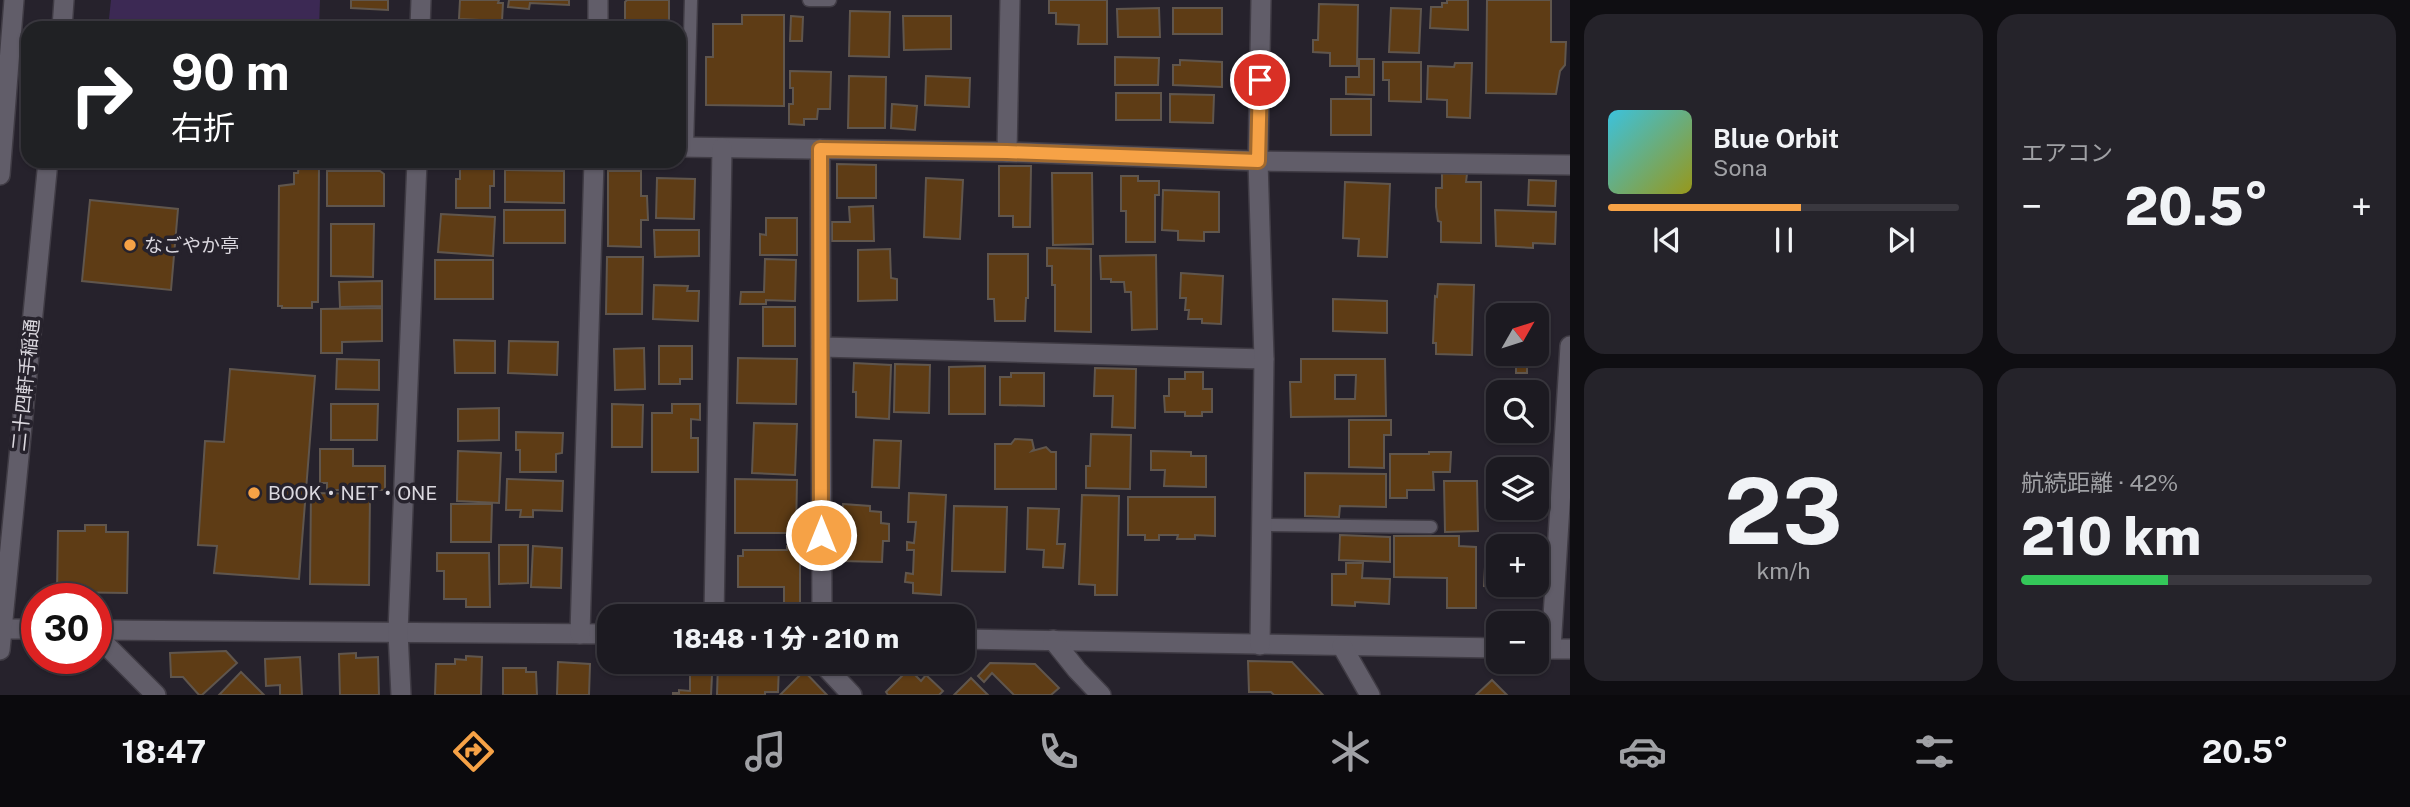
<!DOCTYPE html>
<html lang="ja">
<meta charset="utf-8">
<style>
body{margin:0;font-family:"Public Sans","Noto Sans JP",sans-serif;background:#25232a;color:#f1f3f6;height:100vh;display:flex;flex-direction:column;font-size:26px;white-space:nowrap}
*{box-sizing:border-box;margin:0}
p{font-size:23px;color:#a0a1a5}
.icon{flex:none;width:38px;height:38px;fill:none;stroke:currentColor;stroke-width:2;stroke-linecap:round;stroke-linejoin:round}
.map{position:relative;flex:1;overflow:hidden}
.drawer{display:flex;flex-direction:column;gap:14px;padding:14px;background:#0f0e12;width:840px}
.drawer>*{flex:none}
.banner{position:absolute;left:21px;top:21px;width:665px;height:147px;border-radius:21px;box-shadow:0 2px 5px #0004,0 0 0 2px #3a383f;background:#202124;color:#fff;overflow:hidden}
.needle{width:46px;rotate:51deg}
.buttons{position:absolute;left:1486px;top:303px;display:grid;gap:14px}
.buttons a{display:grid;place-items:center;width:63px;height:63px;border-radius:14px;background:#1c1a21;box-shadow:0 2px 5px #0004,0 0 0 2px #3a383f;font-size:35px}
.speed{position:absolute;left:21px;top:583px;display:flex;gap:14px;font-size:35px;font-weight:700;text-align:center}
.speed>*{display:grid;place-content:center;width:91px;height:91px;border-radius:50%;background:#1c1a21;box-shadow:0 2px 5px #0004,0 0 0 2px #3a383f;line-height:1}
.speed .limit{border:10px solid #d22;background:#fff;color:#111}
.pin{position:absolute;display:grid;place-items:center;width:60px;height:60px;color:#fff;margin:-30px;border:4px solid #fff;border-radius:50%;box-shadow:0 2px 7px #0007}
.me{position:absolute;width:77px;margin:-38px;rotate:0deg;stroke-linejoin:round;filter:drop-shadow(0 0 5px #0008)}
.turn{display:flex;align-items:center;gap:24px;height:147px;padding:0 35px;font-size:32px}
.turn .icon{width:91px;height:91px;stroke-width:2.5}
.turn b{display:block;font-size:49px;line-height:60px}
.big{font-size:52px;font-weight:800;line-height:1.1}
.drawer .tile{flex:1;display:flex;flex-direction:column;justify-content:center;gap:10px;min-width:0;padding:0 24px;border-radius:21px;background:#25232a}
.drawer .dial{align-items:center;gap:0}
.dial b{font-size:91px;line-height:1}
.song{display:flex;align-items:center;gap:21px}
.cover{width:84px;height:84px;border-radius:10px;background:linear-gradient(135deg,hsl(190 70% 55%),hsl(60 70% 35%))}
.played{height:7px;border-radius:4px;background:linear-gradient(90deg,#f6a246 55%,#3a383f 55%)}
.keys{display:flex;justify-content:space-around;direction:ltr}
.heat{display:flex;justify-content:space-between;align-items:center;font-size:38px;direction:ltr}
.charge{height:10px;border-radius:5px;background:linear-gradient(90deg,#34c759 42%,#3a383f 0)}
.drawer .tiles{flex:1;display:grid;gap:14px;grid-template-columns:repeat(2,1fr)}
.trip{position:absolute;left:597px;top:604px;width:378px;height:70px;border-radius:21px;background:#1c1a21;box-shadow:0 2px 5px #0004,0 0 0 2px #3a383f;font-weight:800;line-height:70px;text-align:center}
.tabs{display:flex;height:112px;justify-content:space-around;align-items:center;background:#0b0a0d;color:#a0a1a5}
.tabs .icon{width:49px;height:49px}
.tabs .on{color:#f6a246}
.tabs b{font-size:32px;color:#f1f3f6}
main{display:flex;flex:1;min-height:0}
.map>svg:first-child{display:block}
.green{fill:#3c2954}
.building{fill:#5e3c15;stroke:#60564d;stroke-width:2;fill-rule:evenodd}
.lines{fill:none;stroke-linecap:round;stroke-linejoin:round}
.service-casing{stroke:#403c45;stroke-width:15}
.minor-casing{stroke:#403c45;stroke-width:22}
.tertiary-casing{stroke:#403c45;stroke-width:22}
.service{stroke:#615d69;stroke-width:12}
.minor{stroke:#615d69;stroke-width:19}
.tertiary{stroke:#615d69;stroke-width:19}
.route-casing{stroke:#a0692e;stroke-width:18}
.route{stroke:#f6a246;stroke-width:12}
.poi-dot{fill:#f6a246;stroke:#26222c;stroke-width:2.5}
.labels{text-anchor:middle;stroke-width:7;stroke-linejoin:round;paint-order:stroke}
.poi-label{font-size:19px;fill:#dbd8df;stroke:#26222c;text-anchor:start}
.street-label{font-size:19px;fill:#dbd8df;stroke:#26222c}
</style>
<main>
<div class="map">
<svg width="1570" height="695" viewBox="0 0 1570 695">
<rect width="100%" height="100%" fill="#26222c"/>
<polygon class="green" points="111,0 320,0 319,28 108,28"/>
<g class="building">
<polygon points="351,0 388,0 388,10 351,8"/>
<polygon points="460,0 499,0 498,3 503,3 502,21 459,19"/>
<polygon points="509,0 569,0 569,5 530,3 529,9 508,7"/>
<polygon points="627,0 669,0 669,28 625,28 625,2"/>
<polygon points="1049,0 1107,0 1107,44 1078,44 1079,25 1056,24 1056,13 1049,13"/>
<polygon points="1447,0 1468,0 1468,30 1430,28 1431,7 1442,7 1442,3 1447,3"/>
<polygon points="1487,0 1551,0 1551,42 1566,42 1565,65 1560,71 1556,94 1486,93"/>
<polygon points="1319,4 1358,5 1357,66 1330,66 1330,53 1313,52 1313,40 1318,40"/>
<polygon points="1159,8 1160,37 1118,37 1117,9"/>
<rect x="1173" y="8" width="49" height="26"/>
<polygon points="1391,8 1421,9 1419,53 1389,52"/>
<polygon points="850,11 890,12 889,57 849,56"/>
<polygon points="742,15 784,15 784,106 706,105 706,57 713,57 713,24 742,24"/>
<polygon points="791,16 803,17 802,41 790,41"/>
<polygon points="903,16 951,16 951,49 904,50"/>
<polygon points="504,22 571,23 571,28 504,28"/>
<polygon points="1115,57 1159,58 1158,85 1115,85"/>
<polygon points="1359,59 1374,59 1374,95 1346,94 1346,77 1359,77"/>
<polygon points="1180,60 1222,62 1222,87 1173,85 1173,65 1180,65"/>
<polygon points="1383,62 1421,62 1421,102 1389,101 1389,80 1383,80"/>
<polygon points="1455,63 1472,63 1470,118 1447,117 1447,100 1427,99 1428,66 1454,67"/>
<polygon points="790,71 831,72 830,109 818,109 817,119 804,119 804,125 789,124 789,104 793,104 793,88 790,88"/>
<polygon points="849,76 886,77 885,128 848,128"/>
<polygon points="926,76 970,78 969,107 925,105"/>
<rect x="1116" y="93" width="45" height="27"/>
<polygon points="1170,94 1214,95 1213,123 1170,122"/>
<rect x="1331" y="99" width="40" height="36"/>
<polygon points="892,104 917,106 915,130 891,128"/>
<polygon points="299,164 319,164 318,302 312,302 312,308 282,308 282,306 278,306 279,186 294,184 294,173 298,173"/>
<polygon points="837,164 876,165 876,198 837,198"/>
<polygon points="460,165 494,165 494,186 490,186 490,208 456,208 456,179 460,179"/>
<polygon points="999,166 1031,166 1030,227 1013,227 1013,216 999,216"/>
<polygon points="505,170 564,171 564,203 505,202"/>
<polygon points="327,171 380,171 384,174 384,206 327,206"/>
<polygon points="608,171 641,171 641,196 647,196 648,220 641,220 641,247 608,246"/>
<polygon points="1052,173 1092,173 1093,244 1053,245"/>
<polygon points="1442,173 1467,174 1466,182 1481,182 1481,243 1441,242 1441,222 1438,221 1436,207 1436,188 1442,188"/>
<polygon points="1121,176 1138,176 1138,181 1159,181 1159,195 1155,195 1155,242 1126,242 1126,211 1121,211"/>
<polygon points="657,178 695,179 694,219 656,218"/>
<polygon points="926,178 963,180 960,239 924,237"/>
<polygon points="1529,180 1556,181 1555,206 1528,205"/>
<polygon points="1345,182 1390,184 1387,257 1358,256 1359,239 1343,238"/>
<polygon points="1163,190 1219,192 1219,232 1204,232 1204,241 1178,240 1178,231 1162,230"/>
<polygon points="90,200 178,209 171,290 82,281"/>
<polygon points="873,206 874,241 832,241 832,222 850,222 849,207"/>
<rect x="504" y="210" width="61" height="33"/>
<polygon points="1495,210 1556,212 1555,244 1533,243 1533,248 1496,246"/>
<polygon points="441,214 495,217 493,256 438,252"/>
<polygon points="766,218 797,218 797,255 760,255 760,234 766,235"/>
<polygon points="331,224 374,224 373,277 331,276"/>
<polygon points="654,230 699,230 699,256 655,257"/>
<polygon points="1047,248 1091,249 1091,332 1055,331 1055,285 1052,285 1052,266 1047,266"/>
<polygon points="890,249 891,278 897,279 897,300 858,301 858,250"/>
<polygon points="988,254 1028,254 1028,298 1026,298 1025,321 995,321 994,299 988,299"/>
<polygon points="1156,255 1157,329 1132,330 1131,292 1125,292 1124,282 1111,282 1111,279 1101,279 1100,256"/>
<polygon points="607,257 643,257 642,314 606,314"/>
<polygon points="765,259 796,260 795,301 766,300 766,304 740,304 741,292 764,292"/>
<rect x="435" y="260" width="58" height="39"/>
<polygon points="1181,273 1223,276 1221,324 1202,323 1202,319 1188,319 1189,310 1185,310 1186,298 1180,298"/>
<polygon points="382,281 382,306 340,307 339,282"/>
<polygon points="1438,284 1474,285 1472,355 1436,354 1436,343 1433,343 1435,296 1437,297"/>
<polygon points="654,285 688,286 687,291 699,291 698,321 653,319"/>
<polygon points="1333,299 1387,301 1387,333 1333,331"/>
<rect x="763" y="307" width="32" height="39"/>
<polygon points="382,308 382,341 342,342 342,353 321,353 321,309"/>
<polygon points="1497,329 1498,354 1536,354 1536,329 1541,329 1541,365 1527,365 1527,373 1516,373 1516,365 1496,364"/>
<polygon points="454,340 495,341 495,373 455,373"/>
<polygon points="509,341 558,342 557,375 508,373"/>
<polygon points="659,346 692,346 692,379 680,379 680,384 659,384"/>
<polygon points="644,348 645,389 615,390 614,349"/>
<polygon points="738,358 797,359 796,404 737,403"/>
<polygon points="337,359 379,360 379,390 336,389"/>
<path d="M1301 359H1385L1386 416 1291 417 1290 382H1301ZM1335 375H1356L1355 399H1335Z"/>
<polygon points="854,363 891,365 889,419 856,417 856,392 853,392"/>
<polygon points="895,364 930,365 929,413 894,412"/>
<polygon points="985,366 985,414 949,414 949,367"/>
<polygon points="1095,368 1136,369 1135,428 1112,427 1113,396 1094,396"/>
<polygon points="230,369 315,376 299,579 214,573 217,546 198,545 205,441 224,442"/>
<polygon points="1185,372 1203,372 1203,389 1212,389 1212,412 1202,412 1202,416 1185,416 1185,412 1165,412 1164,396 1169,396 1169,379 1185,379"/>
<polygon points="1011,373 1044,373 1044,406 1000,405 1000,377 1011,377"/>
<polygon points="331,404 378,404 377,440 331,440"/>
<polygon points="612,404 643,405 642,447 612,447"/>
<polygon points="672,404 700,404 700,420 691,419 691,438 698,438 698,472 652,472 652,413 672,413"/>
<polygon points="499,408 499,440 458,441 458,409"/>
<polygon points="1349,420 1391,420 1391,435 1384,435 1384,468 1349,467"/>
<polygon points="754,423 797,424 795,475 752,473"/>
<polygon points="516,432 563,433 562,453 556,454 556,472 520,472 520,450 516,450"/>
<polygon points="1091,434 1131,435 1130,489 1086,488 1086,466 1090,466"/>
<polygon points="1015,439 1032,440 1034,449 1032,451 1046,447 1051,452 1056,452 1056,489 995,489 995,444 1011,444"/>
<polygon points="874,440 901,441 899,488 872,487"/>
<polygon points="320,449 353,449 353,466 385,466 385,490 327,490 327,483 320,483"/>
<polygon points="458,451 501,453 499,503 457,501"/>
<polygon points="1151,451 1191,452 1191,456 1206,456 1206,487 1164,486 1165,470 1151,470"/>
<polygon points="1429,452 1451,452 1450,472 1433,472 1434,490 1407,490 1407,498 1390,498 1390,454 1429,454"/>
<polygon points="1305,473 1386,474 1386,507 1340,506 1339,517 1305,516"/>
<polygon points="507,479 563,481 562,511 533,510 533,517 520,517 521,510 506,510"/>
<polygon points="735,479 797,480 796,533 735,533"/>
<polygon points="1444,481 1477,481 1478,531 1445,532"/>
<polygon points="311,493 370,494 369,585 310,584"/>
<polygon points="909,493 946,495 941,595 913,593 913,583 905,582 906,573 913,574 914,550 907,550 907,542 914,543 916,522 908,522"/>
<polygon points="1082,495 1119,496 1117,595 1095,595 1095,585 1079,584"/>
<polygon points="1128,497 1215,497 1215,536 1195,535 1195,539 1177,539 1178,535 1159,535 1159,540 1145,540 1145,535 1128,535"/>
<polygon points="451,504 492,504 491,542 451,542"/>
<polygon points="843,504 870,506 870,511 881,512 881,523 889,524 889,541 883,541 882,562 841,561"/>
<polygon points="954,506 1007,507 1005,572 952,571"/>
<polygon points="1028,508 1059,509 1057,544 1065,544 1063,568 1043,567 1044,550 1027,549"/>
<polygon points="85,525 106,525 106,532 128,532 127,593 57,592 58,531 85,531"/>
<polygon points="1340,535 1390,537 1390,562 1339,560"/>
<polygon points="1394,536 1459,536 1459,546 1476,547 1476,608 1447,608 1447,578 1394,577"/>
<polygon points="499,545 528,545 528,583 499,584"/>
<polygon points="533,546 562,548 561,588 531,587"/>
<polygon points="787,546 800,547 800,608 784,608 784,587 738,587 738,556 743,556 743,550 787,550"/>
<polygon points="1486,548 1498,549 1498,584 1531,584 1531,588 1484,586"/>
<polygon points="437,553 489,553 490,607 466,607 466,599 444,599 444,571 437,571"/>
<polygon points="1346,563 1363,563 1362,578 1390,579 1389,604 1355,602 1355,606 1332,605 1332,574 1346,574"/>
<polygon points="226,651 237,663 202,695 199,695 183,677 171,677 170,653"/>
<polygon points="356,653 356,658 378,657 379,695 340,695 339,654"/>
<polygon points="466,656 482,657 481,695 435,695 436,664 455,664 455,659 466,660"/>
<polygon points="300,657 302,695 280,695 280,685 266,686 265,659"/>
<polygon points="1248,661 1292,662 1323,695 1274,695 1271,692 1249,692"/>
<polygon points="558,662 590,664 589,695 557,695"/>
<polygon points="718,662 765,662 765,665 779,666 778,692 765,692 765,695 717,695"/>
<polygon points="990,663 1035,664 1059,688 1051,695 1014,695 992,673 984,682 978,676"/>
<polygon points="503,668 526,668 526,672 536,672 537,695 503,695"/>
<polygon points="909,669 921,681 926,675 943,691 939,695 888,695 886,692"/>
<polygon points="804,671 827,695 780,695"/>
<polygon points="241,672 264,695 219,695"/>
<polygon points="690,674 712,675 711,695 673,695 673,693 679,693 679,690 690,691"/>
<polygon points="971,678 988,695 954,695"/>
<polygon points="1492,680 1507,695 1476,695"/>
</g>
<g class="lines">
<g class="service-casing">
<g id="service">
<polyline points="809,0 830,0"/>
<polyline points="687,147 691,0"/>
<polyline points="1261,525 1431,527"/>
</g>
</g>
<g class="minor-casing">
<g id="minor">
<polyline points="420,28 421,0"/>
<polyline points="598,28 598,0"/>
<polyline points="679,147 1007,152 1258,161 1570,165"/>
<polyline points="820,149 822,616"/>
<polyline points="1007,152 1010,0"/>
<polyline points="821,347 1264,359"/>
<polyline points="714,616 722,148"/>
<polyline points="0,629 37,629"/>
<polyline points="96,630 609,634"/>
<polyline points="580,634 594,161"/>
<polyline points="96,635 156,695"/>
<polyline points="962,639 1498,648"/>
<polyline points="1053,640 1077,670 1101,695"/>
<polyline points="1260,645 1264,359 1258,161 1261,0"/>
<polyline points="1342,646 1370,695"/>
<polyline points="1536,649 1570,649"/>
<polyline points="1551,649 1570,346"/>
<polyline points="821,662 852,695"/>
<polyline points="401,695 398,632 417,161"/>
</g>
</g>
<g class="tertiary-casing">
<g id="tertiary">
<polyline points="62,28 64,0"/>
<polyline points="0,175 14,0"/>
<polyline points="0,650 48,161"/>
</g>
</g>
<use href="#service" class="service"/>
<use href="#minor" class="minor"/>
<use href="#tertiary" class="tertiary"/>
</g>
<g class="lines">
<g class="route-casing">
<polyline id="route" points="821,535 820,149 1007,152 1258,161 1260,80"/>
</g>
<use href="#route" class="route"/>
</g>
<g class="poi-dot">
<circle cx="130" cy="245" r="7"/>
<circle cx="254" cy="493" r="7"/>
</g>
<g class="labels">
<g class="poi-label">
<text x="144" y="252">なごやか亭</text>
<text x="268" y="500">BOOK・NET・ONE</text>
</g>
<g class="street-label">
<text transform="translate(25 385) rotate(-84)" y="7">二十四軒手稲通</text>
</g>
</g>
</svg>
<div class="buttons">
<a><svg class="needle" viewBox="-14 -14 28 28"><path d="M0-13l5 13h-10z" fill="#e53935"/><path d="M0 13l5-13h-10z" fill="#a0a1a5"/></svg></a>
<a><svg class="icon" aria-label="search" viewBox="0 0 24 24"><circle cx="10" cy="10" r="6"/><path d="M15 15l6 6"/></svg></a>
<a><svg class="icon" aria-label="layers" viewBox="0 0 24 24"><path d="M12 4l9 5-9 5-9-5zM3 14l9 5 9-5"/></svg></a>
<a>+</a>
<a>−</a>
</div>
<div class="speed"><div class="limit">30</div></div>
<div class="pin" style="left:1260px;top:80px;background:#d93025"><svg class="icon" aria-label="arrive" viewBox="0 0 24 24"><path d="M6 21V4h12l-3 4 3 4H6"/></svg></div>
<svg class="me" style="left:821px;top:535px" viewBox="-20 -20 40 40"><circle r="17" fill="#f6a246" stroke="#fff" stroke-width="3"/><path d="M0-11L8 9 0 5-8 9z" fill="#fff"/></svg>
<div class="trip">18:48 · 1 分 · 210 m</div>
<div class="banner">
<div class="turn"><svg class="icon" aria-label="right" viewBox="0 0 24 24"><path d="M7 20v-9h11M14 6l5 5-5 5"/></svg><div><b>90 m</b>右折</div></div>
</div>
</div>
<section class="drawer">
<div class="tiles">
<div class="tile">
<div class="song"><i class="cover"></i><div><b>Blue Orbit</b><p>Sona</p></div></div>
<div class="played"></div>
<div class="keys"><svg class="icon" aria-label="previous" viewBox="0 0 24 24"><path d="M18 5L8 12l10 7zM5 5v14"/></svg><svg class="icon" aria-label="pause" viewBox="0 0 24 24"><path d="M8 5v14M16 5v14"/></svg><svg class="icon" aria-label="next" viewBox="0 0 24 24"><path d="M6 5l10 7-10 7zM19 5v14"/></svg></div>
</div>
<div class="tile"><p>エアコン</p>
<div class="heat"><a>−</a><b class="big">20.5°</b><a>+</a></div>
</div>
<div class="tile dial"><b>23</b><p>km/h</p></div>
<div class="tile"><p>航続距離 · 42%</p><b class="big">210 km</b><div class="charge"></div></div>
</div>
</section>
</main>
<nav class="tabs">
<b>18:47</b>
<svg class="icon on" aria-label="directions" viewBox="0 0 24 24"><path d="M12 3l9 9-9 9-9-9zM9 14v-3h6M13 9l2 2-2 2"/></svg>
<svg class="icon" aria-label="music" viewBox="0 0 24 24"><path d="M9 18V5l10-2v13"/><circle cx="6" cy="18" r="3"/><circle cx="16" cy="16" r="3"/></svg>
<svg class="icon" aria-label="phone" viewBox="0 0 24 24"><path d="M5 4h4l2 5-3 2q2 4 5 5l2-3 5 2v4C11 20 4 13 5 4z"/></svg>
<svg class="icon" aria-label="climate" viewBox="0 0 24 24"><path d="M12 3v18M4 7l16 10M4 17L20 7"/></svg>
<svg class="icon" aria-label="car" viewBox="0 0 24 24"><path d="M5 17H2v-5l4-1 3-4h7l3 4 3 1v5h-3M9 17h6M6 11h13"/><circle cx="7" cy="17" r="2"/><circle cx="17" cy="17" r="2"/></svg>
<svg class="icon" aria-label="filters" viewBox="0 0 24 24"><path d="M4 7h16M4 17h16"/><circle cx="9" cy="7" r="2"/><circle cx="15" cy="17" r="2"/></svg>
<b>20.5°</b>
</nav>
